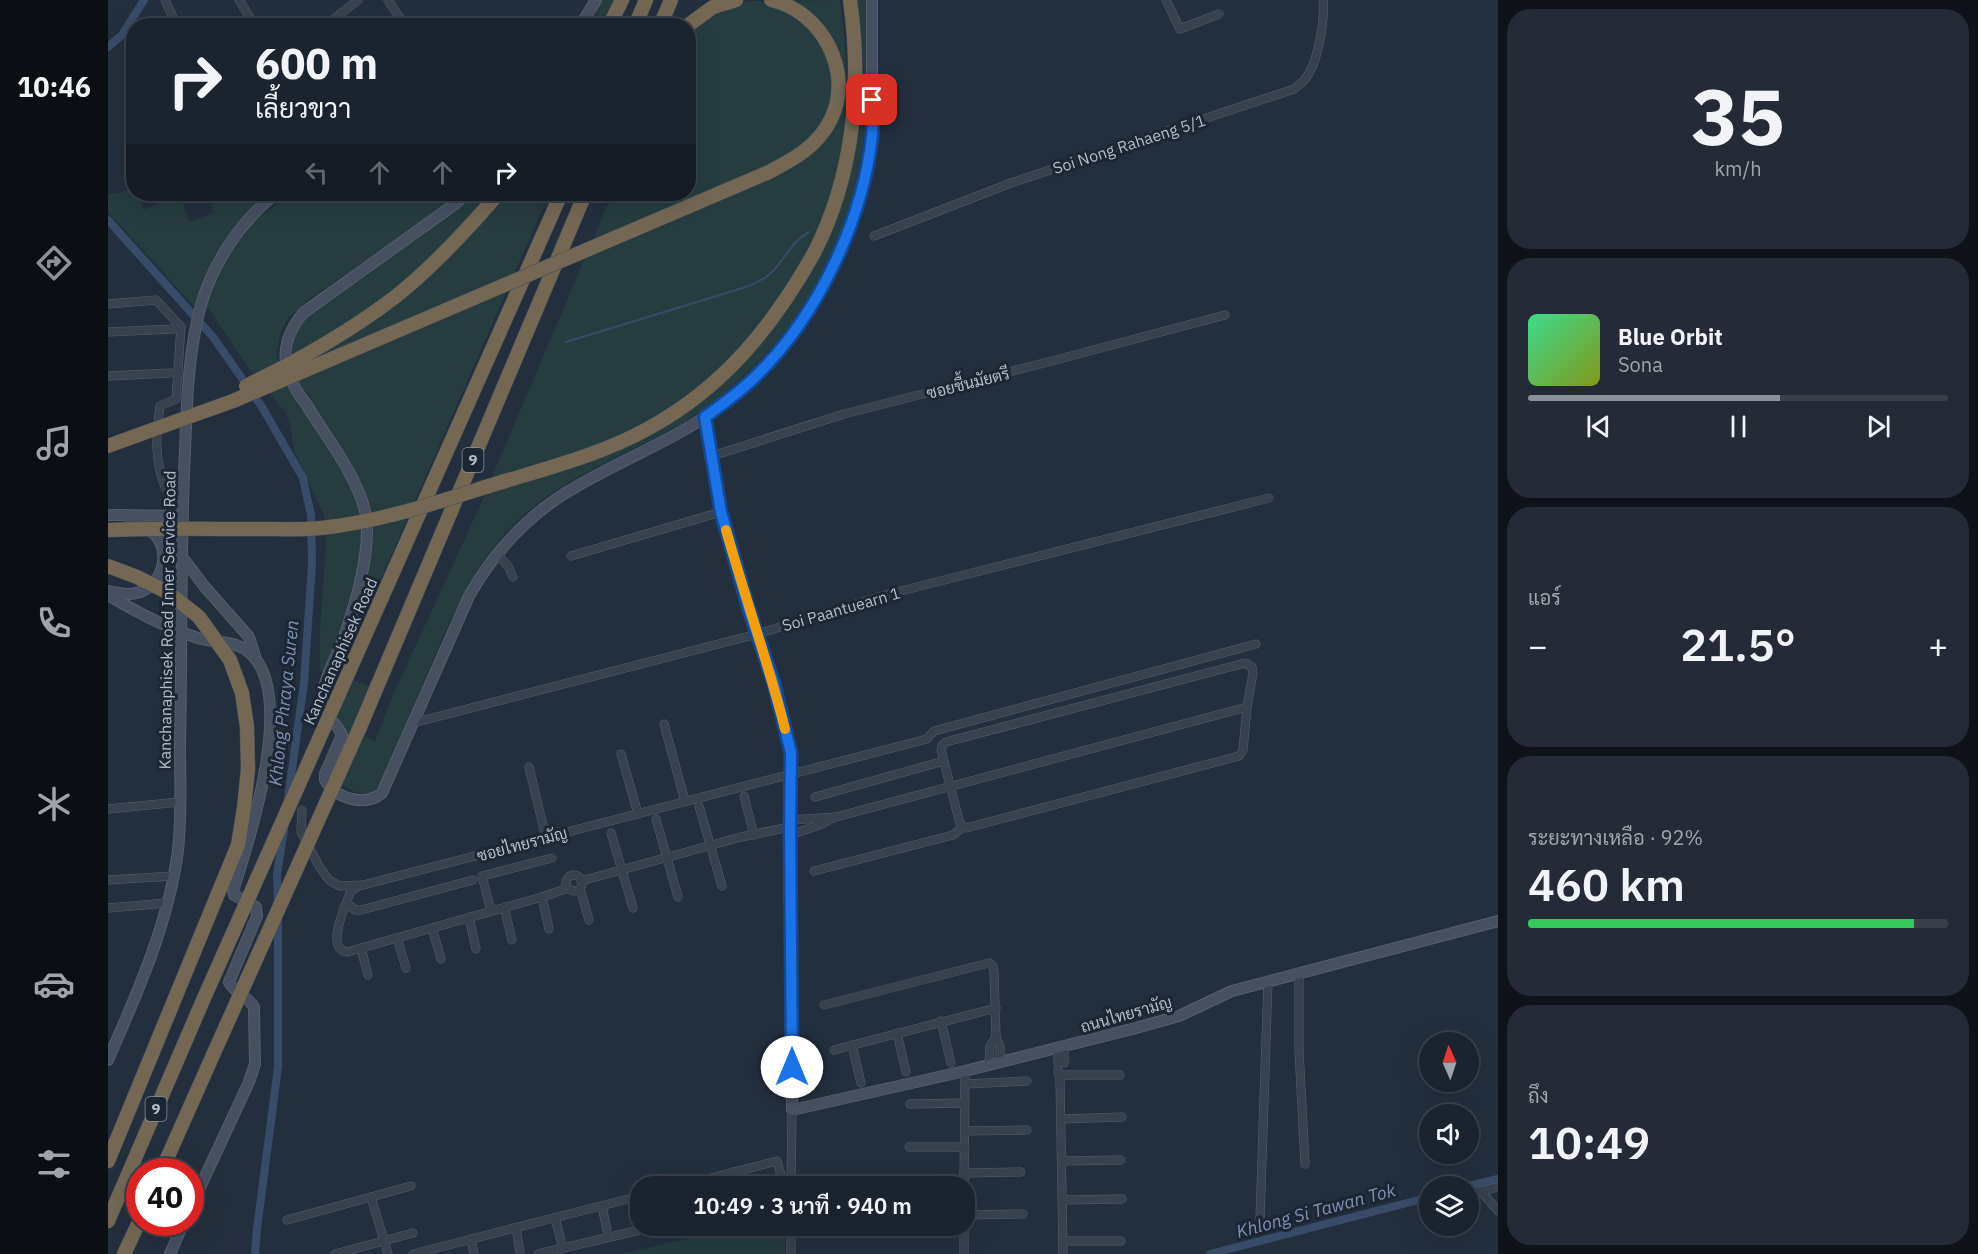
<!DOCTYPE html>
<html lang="th">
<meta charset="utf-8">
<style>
body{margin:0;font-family:"IBM Plex Sans",Sarabun,sans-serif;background:#242b36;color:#f1f3f6;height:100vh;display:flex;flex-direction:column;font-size:22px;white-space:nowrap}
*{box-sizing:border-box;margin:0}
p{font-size:20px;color:#a0a4aa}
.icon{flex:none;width:33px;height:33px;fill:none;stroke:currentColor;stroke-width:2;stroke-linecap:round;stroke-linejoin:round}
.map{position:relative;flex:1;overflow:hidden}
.drawer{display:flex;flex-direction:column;gap:9px;padding:9px;background:#0f1319;width:480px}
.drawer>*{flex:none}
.banner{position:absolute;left:18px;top:18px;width:570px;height:183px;border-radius:24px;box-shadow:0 6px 24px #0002,0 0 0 2px #39404a;background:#1b232e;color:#f1f3f6;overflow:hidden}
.needle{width:39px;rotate:357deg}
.controls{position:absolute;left:1311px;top:1032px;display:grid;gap:12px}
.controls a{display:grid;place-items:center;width:60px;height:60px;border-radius:50%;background:#1b232e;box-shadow:0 6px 24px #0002,0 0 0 2px #39404a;font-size:30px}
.speed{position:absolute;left:18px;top:1158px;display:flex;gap:12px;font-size:30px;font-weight:700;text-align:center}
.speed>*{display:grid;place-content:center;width:78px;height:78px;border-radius:50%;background:#1b232e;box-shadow:0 6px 24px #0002,0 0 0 2px #39404a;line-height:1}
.speed .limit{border:9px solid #d22;background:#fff;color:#111}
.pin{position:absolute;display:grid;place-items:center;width:51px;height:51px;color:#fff;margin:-26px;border-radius:12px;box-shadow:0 3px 9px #0006}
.me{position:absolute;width:66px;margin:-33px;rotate:0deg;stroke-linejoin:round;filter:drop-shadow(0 0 4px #0008)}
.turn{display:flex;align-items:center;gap:21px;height:126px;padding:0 30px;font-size:27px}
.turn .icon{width:78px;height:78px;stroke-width:2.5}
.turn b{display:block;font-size:42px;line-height:51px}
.lanes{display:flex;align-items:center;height:57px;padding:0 30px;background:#0003;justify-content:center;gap:30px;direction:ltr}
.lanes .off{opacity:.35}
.big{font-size:45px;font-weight:600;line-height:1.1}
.drawer .card{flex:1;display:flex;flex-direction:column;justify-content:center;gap:9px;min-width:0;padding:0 21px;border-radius:24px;background:#242b36}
.drawer .dial{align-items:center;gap:0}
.dial b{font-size:78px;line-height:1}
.song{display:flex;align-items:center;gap:18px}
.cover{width:72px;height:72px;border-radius:9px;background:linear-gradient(135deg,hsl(150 70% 55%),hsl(70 70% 35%))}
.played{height:6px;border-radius:3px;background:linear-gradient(90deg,#8c9099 60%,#39404a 60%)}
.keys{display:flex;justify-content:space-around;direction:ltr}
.heat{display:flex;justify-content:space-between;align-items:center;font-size:33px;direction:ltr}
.charge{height:9px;border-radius:4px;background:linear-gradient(90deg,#34c759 92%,#39404a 0)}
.trip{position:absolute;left:522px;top:1176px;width:345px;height:60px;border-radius:24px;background:#1b232e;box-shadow:0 6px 24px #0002,0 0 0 2px #39404a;font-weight:600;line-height:60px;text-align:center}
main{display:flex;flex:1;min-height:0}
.tabs{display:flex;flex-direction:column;width:108px;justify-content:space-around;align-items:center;background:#0b0e12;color:#a0a4aa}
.tabs .icon{width:42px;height:42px}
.tabs .current{color:#8c9099}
.tabs b{font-size:27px;color:#f1f3f6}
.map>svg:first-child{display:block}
.green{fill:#263c3f}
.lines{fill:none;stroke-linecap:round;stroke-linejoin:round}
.stream{stroke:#394c67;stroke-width:2}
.canal{stroke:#394c67;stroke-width:8}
.street-casing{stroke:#565f6c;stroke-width:9}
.secondary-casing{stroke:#565f6c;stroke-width:12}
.highway-casing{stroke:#434c59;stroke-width:15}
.street{stroke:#38414e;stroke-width:8}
.secondary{stroke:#465061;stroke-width:10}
.highway{stroke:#746855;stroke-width:14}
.highway-bridge-casing{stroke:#434c59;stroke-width:15;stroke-linecap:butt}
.highway-bridge{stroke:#746855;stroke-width:14}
.route-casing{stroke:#114b97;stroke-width:15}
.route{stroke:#1a73e8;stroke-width:10}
.slow{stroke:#f59e0b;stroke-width:10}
.labels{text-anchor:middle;stroke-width:6;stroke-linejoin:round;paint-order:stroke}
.shield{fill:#1d2633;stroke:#878f9c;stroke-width:1.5}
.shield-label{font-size:15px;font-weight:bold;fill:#b4bcc9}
.street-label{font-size:16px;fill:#b4bcc9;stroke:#1d2633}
.water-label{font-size:18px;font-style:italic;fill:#7c92b1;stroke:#1d2633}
</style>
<main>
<nav class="tabs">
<b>10:46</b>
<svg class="icon current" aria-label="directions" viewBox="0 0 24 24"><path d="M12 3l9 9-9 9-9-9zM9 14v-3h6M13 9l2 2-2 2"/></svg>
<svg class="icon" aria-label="music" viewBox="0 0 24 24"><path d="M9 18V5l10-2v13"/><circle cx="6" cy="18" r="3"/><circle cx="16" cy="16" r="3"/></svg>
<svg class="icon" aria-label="phone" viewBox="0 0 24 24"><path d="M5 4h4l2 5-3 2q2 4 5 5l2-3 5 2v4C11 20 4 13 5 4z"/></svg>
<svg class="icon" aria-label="climate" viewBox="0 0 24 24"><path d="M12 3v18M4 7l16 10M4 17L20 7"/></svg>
<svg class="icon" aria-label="car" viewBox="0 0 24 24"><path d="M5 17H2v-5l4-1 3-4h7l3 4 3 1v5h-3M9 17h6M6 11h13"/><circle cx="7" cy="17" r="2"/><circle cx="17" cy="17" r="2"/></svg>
<svg class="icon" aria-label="filters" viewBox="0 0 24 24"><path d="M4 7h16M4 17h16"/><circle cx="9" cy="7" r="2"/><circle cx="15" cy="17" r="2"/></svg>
</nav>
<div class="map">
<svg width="1390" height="1254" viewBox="0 0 1390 1254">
<rect width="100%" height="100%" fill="#242f3e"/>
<g class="green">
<polygon points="494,0 508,0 493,25 480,26"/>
<path d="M732 0C744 85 742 172 699 249L712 255 721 235 730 211 748 130 744 0H759C758 42 762 86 757 128 746 226 707 312 633 378 619 391 604 405 588 415 530 451 454 475 406 524 365 566 345 613 322 667 305 706 289 746 272 785L262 795C246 794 236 787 223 778L240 739 238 728 221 709V691L240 641 263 532 214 423 189 381 181 356 186 332 193 322 204 312 345 212 363 194H441L231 675 264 687 246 731 267 741 285 695 370 510 504 194H580L581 31 610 8 643 1Z"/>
<polygon points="25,190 26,194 29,194 36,210 72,194 81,222 105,213 103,201 114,194 155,194 146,201 158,213 182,194 353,194 199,301 179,319 171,339 168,354 178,382 245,490 252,507 254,531 253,551 235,623 216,677 212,668 212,630 218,544 216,515 186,451 183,429 178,413 139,366 100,308 93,314 0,212 0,194"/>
<polygon points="633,1226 677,1226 677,1254 513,1254"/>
</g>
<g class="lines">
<path class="stream" d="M458 342 638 287C648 283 657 279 664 272 677 259 684 241 701 232"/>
<g class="canal">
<polyline points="0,47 14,35 36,0"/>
<polyline points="0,220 105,337 154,407 195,478 203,515 204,563 196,683 180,798"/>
<polyline points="170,905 169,874 176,830"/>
<polyline points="1360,1186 1390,1179"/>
<polyline points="147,1254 149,1229 170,1067 170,917"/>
<polyline points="1102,1254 1322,1197"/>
</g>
<g class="street-casing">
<g id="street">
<polyline points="57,0 69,26"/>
<polyline points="131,0 147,26"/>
<polyline points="280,0 297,26"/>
<polyline points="1058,0 1072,29 1111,14"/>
<polyline points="217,26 250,0"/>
<path d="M766 236 903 183 1186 89C1190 86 1194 83 1197 79 1210 64 1217 19 1215 0"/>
<path d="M0 304 48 300 73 327 68 399 52 406C48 437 46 457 57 487L75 494"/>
<polyline points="0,332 66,329"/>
<polyline points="0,376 62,373"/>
<polyline points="604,456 736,414 944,361 1117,315"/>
<polyline points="389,554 400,566 405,577"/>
<polyline points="463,556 613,512"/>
<polygon points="1137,663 1144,667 1145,673 1139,707 1135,750 1131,756 858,828 852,824 833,750 834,745 838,742"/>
<polyline points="305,723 649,634 781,594 1161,498"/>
<polyline points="556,724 577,801"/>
<polyline points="513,754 530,814"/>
<polyline points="421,767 438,838"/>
<polyline points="636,796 646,835"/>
<polyline points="707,797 836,761"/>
<polyline points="591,806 614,886"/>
<polyline points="0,809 71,802"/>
<polyline points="194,810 193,832 211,866 221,880 232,886 255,885 819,739 826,731 1148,644"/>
<polyline points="548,819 570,897"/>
<polyline points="682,820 728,817 1139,707"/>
<polyline points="503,833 525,908"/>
<polyline points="682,835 714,824 726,817"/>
<polyline points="706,871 845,835 855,827"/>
<circle cx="466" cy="883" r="8"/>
<polyline points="0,880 65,876"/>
<polyline points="473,881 633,837 682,827"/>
<path d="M251 886 244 890 242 893C237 907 217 949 239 952L434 897 460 888"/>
<polyline points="472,888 481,920"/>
<polyline points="434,897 441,929"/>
<polyline points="239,903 247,910 253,910 365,880"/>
<polyline points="396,907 404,940"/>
<polyline points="0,908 59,903"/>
<polyline points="383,911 374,876 444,858"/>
<polyline points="361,917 368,949"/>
<polyline points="324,928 333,959"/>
<polyline points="289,938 298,968"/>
<polyline points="253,948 260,975"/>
<polyline points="1191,973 1191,1050 1197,1164"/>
<polyline points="716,1005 881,963 885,966 886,972 888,1037 892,1046 892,1063"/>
<polyline points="833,1021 843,1063"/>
<polyline points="789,1033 798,1072"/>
<polyline points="744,1045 753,1083"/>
<polyline points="956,1047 956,1063"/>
<polyline points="950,1049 950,1063"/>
<polyline points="726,1050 888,1008"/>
<polyline points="881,1065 882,1046 888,1037"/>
<polyline points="950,1070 952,1079 955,1254"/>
<polyline points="951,1075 1012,1075"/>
<polyline points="858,1084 919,1081"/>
<polyline points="802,1104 857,1103"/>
<polyline points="953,1119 1014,1117"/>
<polyline points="857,1131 919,1130"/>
<polyline points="801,1147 857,1147"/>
<polyline points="954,1161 1013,1160"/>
<polyline points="625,1172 628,1186"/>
<polyline points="856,1173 913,1172"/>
<polyline points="572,1186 669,1161 676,1186"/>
<polyline points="683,1186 684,1110"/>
<polyline points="856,1186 857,1071"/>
<polyline points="1390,1187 1373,1191 1390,1211"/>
<polyline points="263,1197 280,1254"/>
<polyline points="954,1200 1014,1199"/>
<polyline points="494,1206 499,1230"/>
<polyline points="856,1215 915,1214"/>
<polyline points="447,1218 453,1241"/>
<polyline points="1152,1219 1160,981"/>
<polyline points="179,1220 303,1186"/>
<polyline points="683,1226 683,1254"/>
<polyline points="408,1228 412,1252"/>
<polyline points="800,1232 856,1230"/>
<polyline points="363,1239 366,1254"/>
<polyline points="955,1241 1013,1241"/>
<polyline points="227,1254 305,1233"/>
<polyline points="305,1254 532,1196"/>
<polyline points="430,1254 549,1226"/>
<polyline points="856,1254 856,1227"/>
</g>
</g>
<g class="secondary-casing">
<g id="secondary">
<polyline points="472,26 488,0"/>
<path d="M358 194 347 204 195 313C181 330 173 351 180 372 183 383 191 395 198 404 217 435 249 476 257 511 265 548 247 605 235 640 228 658 212 686 214 705 216 716 230 724 234 735L217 774V780C228 799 257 807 274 793L361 596C387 550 424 511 471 485 502 467 536 452 567 435 661 384 719 303 749 202 755 181 762 158 764 136 765 123 764 109 764 95 764 63 764 32 764 0"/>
<polyline points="597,417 613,512 649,634 666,684 683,753 682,820 684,1110 857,1071 1028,1028 1071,1016 1124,991 1390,921"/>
<polyline points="0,515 75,516"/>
<polyline points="75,558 96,586 141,637 148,659"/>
<path d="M0 591C11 593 21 596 32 592 54 584 62 556 49 537 43 529 28 522 19 515"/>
<path d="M0 595C28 612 59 628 90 638 105 643 121 640 135 648 194 682 141 841 125 891L126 895 148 907 149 916 121 982C126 993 140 996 146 1007L147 1064 141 1082 82 1209"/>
<path d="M0 1060C29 994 61 922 70 850 74 816 72 779 72 745 74 647 72 548 77 450 79 401 80 353 93 305 105 263 133 220 168 194"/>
<polyline points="62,1254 76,1222"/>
</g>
</g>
<g class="highway-casing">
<g id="highway">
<polyline points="501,26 514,0"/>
<polyline points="527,26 538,0"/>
<polyline points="552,26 563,0"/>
<polyline points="579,26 605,7 628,0"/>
<path d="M706 253C746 175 754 85 742 0"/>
<polyline points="0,446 30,435"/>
<polyline points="239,676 453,194"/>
<polyline points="252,727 477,194"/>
<polyline points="0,1161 130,845 136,808 140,769"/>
<polyline points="53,1172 105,1055"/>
<polyline points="0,1221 96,998"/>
<polyline points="16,1254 32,1220"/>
</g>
</g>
<use href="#street" class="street"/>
<use href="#secondary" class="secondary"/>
<use href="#highway" class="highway"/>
<g class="highway-bridge-casing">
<g id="highway-bridge">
<path d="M138 386C190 361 241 332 287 297 325 267 359 230 390 194"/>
<path d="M30 435 125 401 661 172C686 159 710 146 723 119 746 72 714 11 663 0"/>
<path d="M0 530C50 528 100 529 149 529 170 529 192 530 213 528 272 522 327 503 384 485 436 469 493 455 541 428 616 387 665 326 706 253"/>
<polyline points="0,566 29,577 61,593 91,617 122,660 134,693 139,727 140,769"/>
<polyline points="96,998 239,676"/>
<polyline points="105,1055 252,727"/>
</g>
</g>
<use href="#highway-bridge" class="highway-bridge"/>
</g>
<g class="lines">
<g class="route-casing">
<path id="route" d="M684 1067 682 827 683 753 666 684 642 613 613 512 597 417C616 403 635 390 651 373 710 314 755 220 764 136 765 124 764 112 764 100"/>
</g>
<use href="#route" class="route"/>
<path class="slow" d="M618 530C637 597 660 662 677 729"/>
</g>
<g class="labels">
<g class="shield">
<rect x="354.5" y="448" width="21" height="24" rx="4.5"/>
<rect x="37.5" y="1097" width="21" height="24" rx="4.5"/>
</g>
<g class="shield-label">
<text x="365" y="465">9</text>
<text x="48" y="1114">9</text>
</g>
<g class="street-label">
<text transform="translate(1021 144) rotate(-18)" y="6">Soi Nong Rahaeng 5/1</text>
<text transform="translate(860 383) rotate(-14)" y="6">ซอยชื้นมัยตรี</text>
<text transform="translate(733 609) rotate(-16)" y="6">Soi Paantuearn 1</text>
<text transform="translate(59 620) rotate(-89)" y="6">Kanchanaphisek Road Inner Service Road</text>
<text transform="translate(232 651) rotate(-66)" y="6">Kanchanaphisek Road</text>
<text transform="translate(414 844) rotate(-15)" y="6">ซอยไทยรามัญ</text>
<text transform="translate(1018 1014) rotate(-16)" y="6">ถนนไทยรามัญ</text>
</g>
<g class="water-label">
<text transform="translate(176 703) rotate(-84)" y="6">Khlong Phraya Suren</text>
<text transform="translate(1208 1211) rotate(-15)" y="6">Khlong Si Tawan Tok</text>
</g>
</g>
</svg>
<div class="controls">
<a><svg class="needle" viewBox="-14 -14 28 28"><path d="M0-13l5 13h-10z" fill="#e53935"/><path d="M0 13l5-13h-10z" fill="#a0a4aa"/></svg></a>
<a><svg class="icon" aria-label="sound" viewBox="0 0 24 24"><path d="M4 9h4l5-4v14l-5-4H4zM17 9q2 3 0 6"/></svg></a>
<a><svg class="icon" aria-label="layers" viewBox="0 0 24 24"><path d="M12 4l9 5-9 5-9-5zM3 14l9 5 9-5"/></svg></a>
</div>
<div class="speed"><div class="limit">40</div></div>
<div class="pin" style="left:764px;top:100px;background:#d93025"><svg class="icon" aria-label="arrive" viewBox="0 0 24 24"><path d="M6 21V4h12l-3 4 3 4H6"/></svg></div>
<svg class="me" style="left:684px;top:1067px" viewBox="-20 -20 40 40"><circle r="19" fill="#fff"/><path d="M0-13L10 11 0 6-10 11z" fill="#1a73e8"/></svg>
<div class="trip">10:49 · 3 นาที · 940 m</div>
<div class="banner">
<div class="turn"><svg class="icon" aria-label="right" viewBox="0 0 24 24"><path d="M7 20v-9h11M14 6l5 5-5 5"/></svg><div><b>600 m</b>เลี้ยวขวา</div></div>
<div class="lanes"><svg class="icon off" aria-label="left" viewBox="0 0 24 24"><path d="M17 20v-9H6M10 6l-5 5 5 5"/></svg><svg class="icon off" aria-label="ahead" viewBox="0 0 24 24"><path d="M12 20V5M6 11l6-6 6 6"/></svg><svg class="icon off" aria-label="ahead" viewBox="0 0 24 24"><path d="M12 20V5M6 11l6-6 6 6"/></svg><svg class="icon" aria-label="right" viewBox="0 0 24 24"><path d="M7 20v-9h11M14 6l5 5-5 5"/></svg></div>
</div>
</div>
<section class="drawer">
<div class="card dial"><b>35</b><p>km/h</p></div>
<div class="card">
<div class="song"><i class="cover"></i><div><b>Blue Orbit</b><p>Sona</p></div></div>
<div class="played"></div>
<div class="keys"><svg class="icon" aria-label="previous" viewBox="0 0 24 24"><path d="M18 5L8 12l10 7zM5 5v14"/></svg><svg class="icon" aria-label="pause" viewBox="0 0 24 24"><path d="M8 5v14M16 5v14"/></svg><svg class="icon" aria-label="next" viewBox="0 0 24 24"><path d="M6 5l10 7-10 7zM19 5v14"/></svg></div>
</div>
<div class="card"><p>แอร์</p>
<div class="heat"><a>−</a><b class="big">21.5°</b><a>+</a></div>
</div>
<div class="card"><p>ระยะทางเหลือ · 92%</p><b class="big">460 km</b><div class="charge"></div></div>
<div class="card"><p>ถึง</p><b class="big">10:49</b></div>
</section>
</main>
